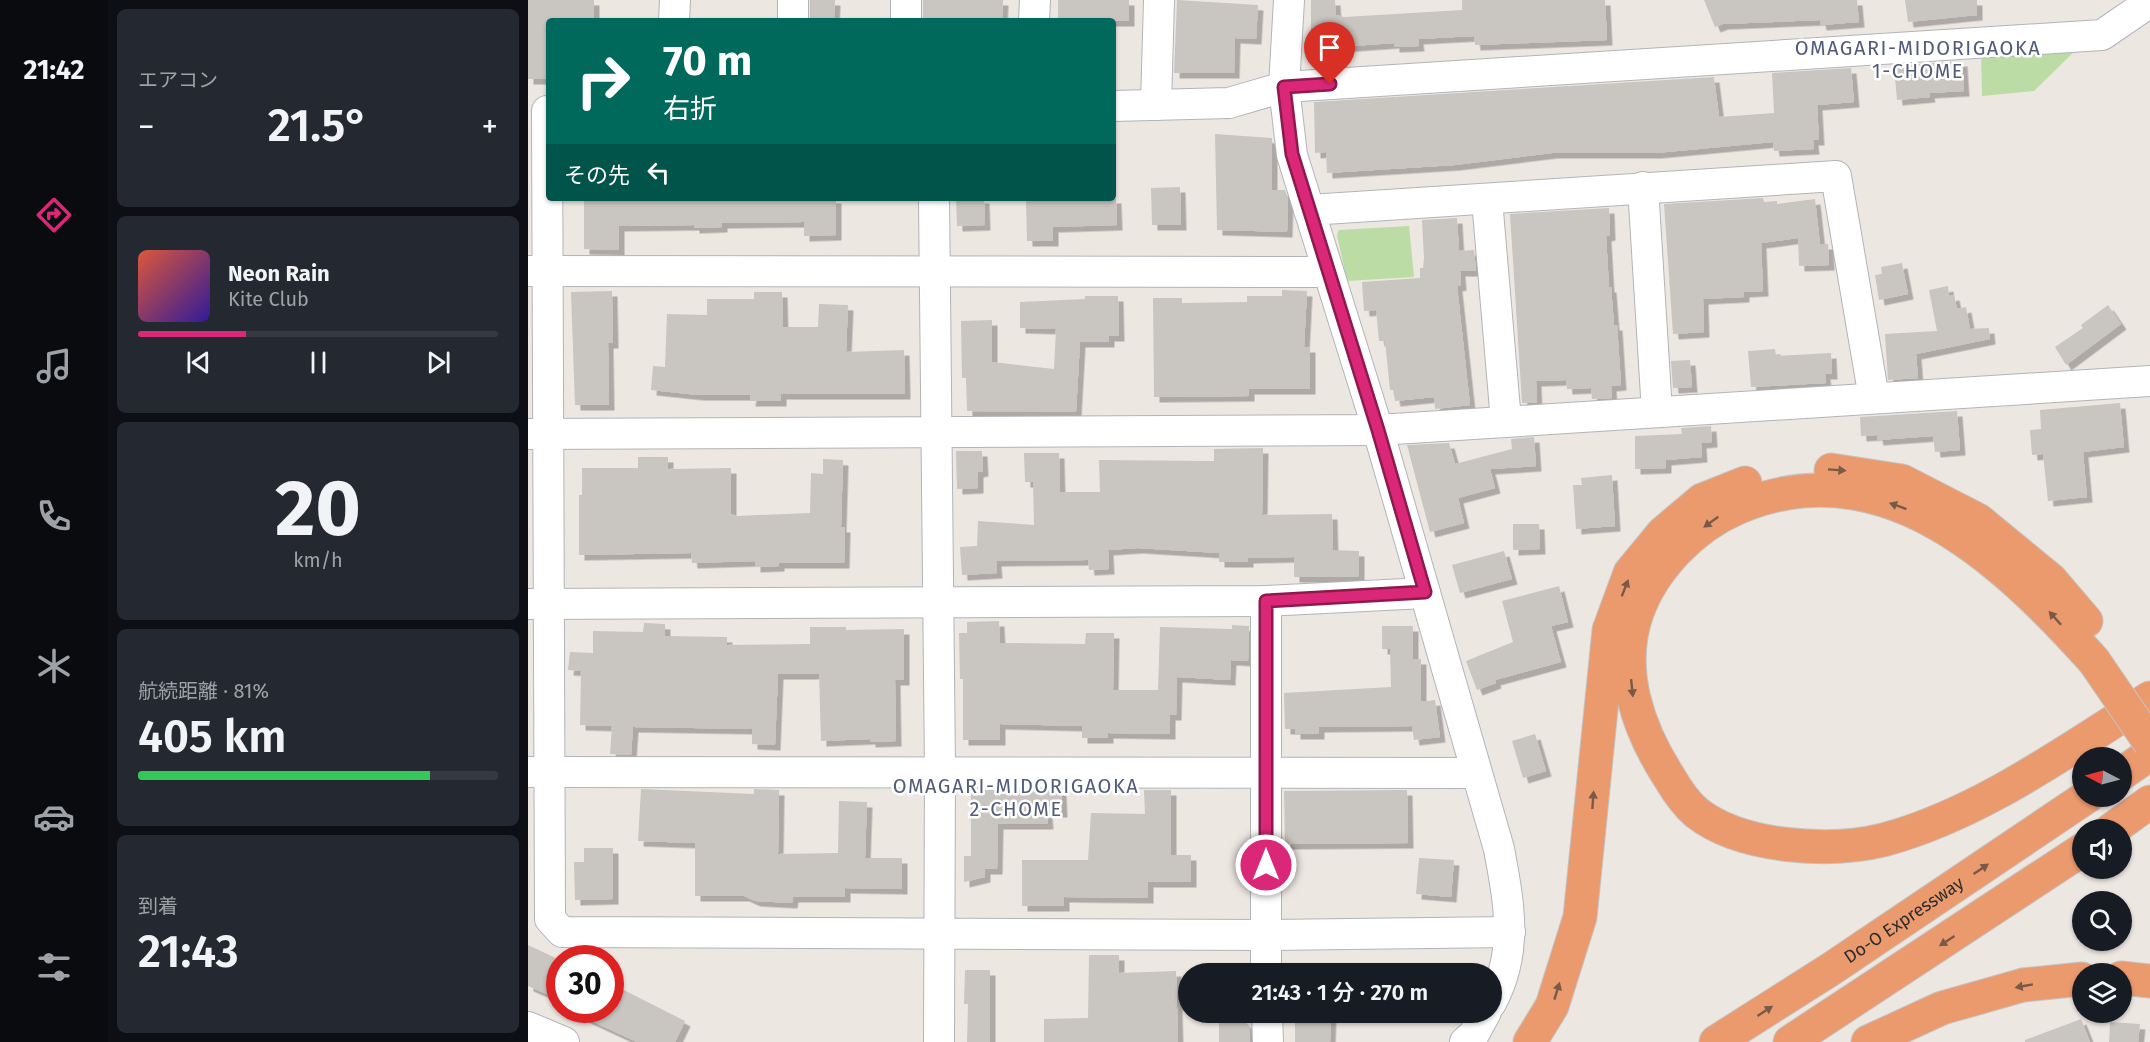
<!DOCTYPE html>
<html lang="ja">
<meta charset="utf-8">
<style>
body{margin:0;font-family:"Fira Sans","Noto Sans JP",sans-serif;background:#242831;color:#f1f3f6;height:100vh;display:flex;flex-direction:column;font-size:22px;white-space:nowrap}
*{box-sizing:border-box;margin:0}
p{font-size:20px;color:#9ea1a6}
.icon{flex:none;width:33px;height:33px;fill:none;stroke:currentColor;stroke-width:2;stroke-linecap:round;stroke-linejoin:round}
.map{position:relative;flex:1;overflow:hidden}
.sheet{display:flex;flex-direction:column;gap:9px;padding:9px;background:#0d0f14;width:420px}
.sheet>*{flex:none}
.top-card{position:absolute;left:18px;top:18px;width:570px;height:183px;border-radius:6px;box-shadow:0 2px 4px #0004;background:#00695c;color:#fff;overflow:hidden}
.needle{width:39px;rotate:276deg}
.tools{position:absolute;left:1544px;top:747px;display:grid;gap:12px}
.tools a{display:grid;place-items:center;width:60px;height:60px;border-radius:50%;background:#171b24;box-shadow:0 2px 4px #0004;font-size:30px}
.speed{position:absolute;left:18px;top:945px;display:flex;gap:12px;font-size:30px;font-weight:700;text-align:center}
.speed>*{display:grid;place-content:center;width:78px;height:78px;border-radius:50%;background:#171b24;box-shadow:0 2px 4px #0004;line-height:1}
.speed .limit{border:9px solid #d22;background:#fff;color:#111}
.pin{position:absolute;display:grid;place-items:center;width:51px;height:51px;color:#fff;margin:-62px -26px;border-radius:50% 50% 50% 0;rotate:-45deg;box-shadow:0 0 6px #0007}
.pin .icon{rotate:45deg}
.me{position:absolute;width:66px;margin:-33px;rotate:0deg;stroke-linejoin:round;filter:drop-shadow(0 0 4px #0008)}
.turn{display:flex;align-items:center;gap:21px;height:126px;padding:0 18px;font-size:27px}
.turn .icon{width:78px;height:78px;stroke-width:2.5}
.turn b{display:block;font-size:42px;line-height:51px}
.then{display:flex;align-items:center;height:57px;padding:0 18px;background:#0003;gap:12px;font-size:22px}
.big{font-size:45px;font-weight:600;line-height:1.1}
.sheet .widget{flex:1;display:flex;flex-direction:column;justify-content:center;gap:9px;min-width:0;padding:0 21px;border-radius:9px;background:#242831}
.sheet .dial{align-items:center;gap:0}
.dial b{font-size:78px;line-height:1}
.song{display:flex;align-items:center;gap:18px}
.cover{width:72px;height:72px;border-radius:9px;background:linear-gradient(135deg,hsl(10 70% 55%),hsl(250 70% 35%))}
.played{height:6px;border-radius:3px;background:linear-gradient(90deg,#db2777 30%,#363941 30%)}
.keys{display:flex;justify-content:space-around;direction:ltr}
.heat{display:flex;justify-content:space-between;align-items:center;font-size:33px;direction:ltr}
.charge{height:9px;border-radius:4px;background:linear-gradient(90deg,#34c759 81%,#363941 0)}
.trip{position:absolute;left:650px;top:963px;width:324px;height:60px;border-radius:30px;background:#171b24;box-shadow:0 2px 4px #0004;font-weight:600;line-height:60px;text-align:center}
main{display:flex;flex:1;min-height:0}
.tab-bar{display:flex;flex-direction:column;width:108px;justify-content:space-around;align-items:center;background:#090b0e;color:#9ea1a6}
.tab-bar .icon{width:42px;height:42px}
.tab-bar .on{color:#db2777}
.tab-bar b{font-size:27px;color:#f1f3f6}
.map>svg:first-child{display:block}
.green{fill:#bcdca5}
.building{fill:#c9c5c0;filter:url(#shadow)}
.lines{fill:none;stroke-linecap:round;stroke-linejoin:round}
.minor-casing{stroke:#b2b4bb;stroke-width:32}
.highway-casing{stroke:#c4c4c4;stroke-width:35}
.minor{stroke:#fff;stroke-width:30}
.highway{stroke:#eb9a6e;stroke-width:33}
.highway-bridge-casing{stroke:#c4c4c4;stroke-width:35;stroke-linecap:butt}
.highway-bridge{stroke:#eb9a6e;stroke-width:33}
.oneway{fill:#795947}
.route-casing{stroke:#8e194d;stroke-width:15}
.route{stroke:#db2777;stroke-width:10}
.labels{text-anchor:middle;stroke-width:5;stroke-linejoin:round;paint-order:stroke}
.street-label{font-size:18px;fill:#2d2d2d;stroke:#fff}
.neighbourhood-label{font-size:20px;letter-spacing:1.5px;fill:#525c79;stroke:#fff}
</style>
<main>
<nav class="tab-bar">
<b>21:42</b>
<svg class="icon on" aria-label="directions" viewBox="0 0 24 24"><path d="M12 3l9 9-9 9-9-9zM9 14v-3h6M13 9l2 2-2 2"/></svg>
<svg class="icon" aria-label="music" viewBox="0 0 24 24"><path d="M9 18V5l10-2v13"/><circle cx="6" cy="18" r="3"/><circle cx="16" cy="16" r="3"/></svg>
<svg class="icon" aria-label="phone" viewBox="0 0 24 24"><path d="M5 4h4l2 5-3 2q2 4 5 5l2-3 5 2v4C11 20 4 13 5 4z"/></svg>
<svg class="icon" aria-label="climate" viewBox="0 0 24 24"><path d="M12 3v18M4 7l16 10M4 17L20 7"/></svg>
<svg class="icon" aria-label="car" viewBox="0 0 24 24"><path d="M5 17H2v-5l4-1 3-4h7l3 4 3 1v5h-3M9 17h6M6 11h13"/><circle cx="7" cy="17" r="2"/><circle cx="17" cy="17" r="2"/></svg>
<svg class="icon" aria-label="filters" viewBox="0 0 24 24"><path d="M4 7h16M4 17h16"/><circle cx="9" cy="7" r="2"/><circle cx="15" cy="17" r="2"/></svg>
</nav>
<section class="sheet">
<div class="widget"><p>エアコン</p>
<div class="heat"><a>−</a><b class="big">21.5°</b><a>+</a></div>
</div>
<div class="widget">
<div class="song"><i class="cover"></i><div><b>Neon Rain</b><p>Kite Club</p></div></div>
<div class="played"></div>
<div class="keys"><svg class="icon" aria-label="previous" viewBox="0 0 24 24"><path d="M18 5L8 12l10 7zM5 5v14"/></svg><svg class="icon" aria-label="pause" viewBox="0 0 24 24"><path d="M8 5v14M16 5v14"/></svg><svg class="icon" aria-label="next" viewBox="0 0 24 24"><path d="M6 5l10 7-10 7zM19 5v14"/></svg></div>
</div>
<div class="widget dial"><b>20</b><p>km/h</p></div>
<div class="widget"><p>航続距離 · 81%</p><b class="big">405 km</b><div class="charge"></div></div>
<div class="widget"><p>到着</p><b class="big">21:43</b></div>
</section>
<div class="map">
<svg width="1622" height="1042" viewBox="0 0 1622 1042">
<defs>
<filter id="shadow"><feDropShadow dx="5.5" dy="5.5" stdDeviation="0" flood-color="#0004"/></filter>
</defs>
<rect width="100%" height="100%" fill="#ede7e2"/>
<g class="green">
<polygon points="1550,48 1506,91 1454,96 1453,53"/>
<polygon points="881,226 886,277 819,281 809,235 811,230"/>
</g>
<g class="building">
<polygon points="0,0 66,0 66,21 21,21 21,32 18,32 18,79 0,79"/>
<polygon points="282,0 307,0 306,20 282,19"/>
<polygon points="395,0 475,0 474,21 395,21"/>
<rect x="530" y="0" width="71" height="21"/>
<polygon points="649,0 730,5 728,39 707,38 706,73 646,73"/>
<polygon points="783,0 807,0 808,15 816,17 934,10 934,0 1077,0 1079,40 947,45 946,36 890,39 891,46 866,47 866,43 783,49"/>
<polygon points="1176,0 1329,0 1331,22 1293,25 1292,20 1195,24 1187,27"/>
<polygon points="1377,0 1449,0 1449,15 1380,22"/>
<polygon points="1434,61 1436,91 1401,93 1402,97 1369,100 1366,66"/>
<polygon points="1323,68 1326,102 1289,105 1291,140 1285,140 1286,149 1246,151 1245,142 1128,153 1024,153 927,165 799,173 798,152 787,153 786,102 1186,77 1191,117 1246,113 1244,73"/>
<polygon points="687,134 744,138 744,190 757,190 760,198 759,232 689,230"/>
<polygon points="652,187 653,225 624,225 623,188"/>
<polygon points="56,198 308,198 308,235 276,236 276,222 194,223 194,227 166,228 166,225 91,226 91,250 56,249"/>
<polygon points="428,198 456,198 457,225 429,226"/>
<polygon points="585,198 588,198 589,225 525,227 525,241 499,241 498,201"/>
<polygon points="1235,198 1236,202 1249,201 1249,204 1287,199 1292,244 1300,244 1301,265 1271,266 1270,238 1233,243 1235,291 1216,292 1216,297 1175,299 1176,332 1145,334 1136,204"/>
<polygon points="1081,208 1082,235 1078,236 1081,287 1083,287 1086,325 1089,325 1093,385 1083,386 1084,398 1064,399 1063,388 1039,389 1038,380 1008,381 1009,403 994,403 982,214"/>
<polygon points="929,218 931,251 946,250 948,271 932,271 933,285 929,286 942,405 907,409 906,397 867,401 865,390 862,390 857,341 851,341 848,310 836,311 834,282 892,278 892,268 895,268 896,258 894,220"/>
<polygon points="1374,263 1380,294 1351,300 1347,275 1354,274 1353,267"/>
<polygon points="1420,286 1421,296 1426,295 1429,309 1438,307 1442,329 1461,328 1462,339 1388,354 1390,378 1360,380 1357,334 1409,331 1401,290"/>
<polygon points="754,290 779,291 776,347 782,347 782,389 721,389 721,396 626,397 625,298 654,298 654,303 719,302 719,296 754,296"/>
<polygon points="84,291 85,343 80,343 81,405 47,405 43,292"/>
<polygon points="226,292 254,292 255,327 290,327 291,304 320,305 318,352 376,350 377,394 253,394 253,401 222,401 223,395 170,395 123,390 125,366 137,367 139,314 179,315 179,299 226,299"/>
<polygon points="557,296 590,296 591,336 581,336 581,342 552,342 548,412 439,411 438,378 434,378 433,321 464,320 464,362 526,369 528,329 492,328 492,302 557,299"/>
<polygon points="1580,305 1593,324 1538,365 1527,347 1555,328 1553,325"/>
<polygon points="1247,349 1248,356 1303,353 1304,374 1297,374 1298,383 1223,387 1220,351"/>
<polygon points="1162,360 1164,387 1145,388 1143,361"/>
<polygon points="1592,403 1596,447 1555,452 1559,497 1520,501 1515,454 1504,455 1502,430 1513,429 1512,410"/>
<polygon points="1429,411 1432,450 1407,452 1405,436 1350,440 1349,435 1333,436 1332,417"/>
<polygon points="1183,426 1184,442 1173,443 1174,457 1138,460 1138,468 1107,469 1107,436 1154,434 1153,428"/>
<polygon points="1006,437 1008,466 962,469 967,488 930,498 936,523 902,532 879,445 921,443 927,464 984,449 983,439"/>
<polygon points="735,448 734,515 804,514 805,550 831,551 831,577 766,577 766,557 720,558 720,562 691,562 691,553 609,548 580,550 581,569 561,570 560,560 468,561 469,573 434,575 432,547 449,546 450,521 506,525 505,482 497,482 496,453 531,453 532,492 572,492 571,460 686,461 686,449"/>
<polygon points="428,451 454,451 455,471 450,472 450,488 429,489"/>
<polygon points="110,457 140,457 140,469 203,468 203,514 208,516 282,513 283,473 295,474 295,459 315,460 313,527 317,527 316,563 251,563 251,566 227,567 227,561 164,563 163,553 51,555 51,495 54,495 54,468 110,468"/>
<polygon points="1084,475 1087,526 1048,529 1045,485 1054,485 1053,478"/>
<polygon points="985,524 1011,524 1012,549 985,550"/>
<polygon points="976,551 984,579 932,593 924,565"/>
<polygon points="1031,586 1040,622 1023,626 1033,662 967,680 968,683 949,690 938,661 985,642 974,601"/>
<polygon points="471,621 472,643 557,644 558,633 586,633 585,690 630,690 632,627 704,629 704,625 721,626 720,661 703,660 702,680 649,677 648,715 642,715 642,734 580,733 580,738 554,738 554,726 472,724 472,740 435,740 435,679 432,679 431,633 439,633 439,622"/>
<polygon points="116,623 137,624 137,636 199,637 199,645 282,644 282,627 318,627 318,630 376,629 376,680 367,680 368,741 342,742 342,739 293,741 291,674 250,674 247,745 224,744 224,729 105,727 103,755 82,754 84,726 52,725 53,671 40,670 42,652 65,653 65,631 115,632"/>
<polygon points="854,626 885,626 885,659 893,659 893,702 907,700 912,737 886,740 884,726 791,727 791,734 767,734 767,729 757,729 756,693 863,687 862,649 854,649"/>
<polygon points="1007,734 1018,771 995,778 984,741"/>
<polygon points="113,789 226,794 226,789 251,790 250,854 310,853 311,801 339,802 337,858 374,858 374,889 317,888 317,897 265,897 264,903 227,901 216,896 167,896 167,843 110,841"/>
<polygon points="443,790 533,790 534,812 519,812 520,824 470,824 469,869 457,869 457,877 436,882 436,856 443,856"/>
<polygon points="616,790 643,790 643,855 663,855 663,882 620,882 620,898 536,897 536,906 494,906 494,860 560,860 563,813 617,814"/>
<polygon points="879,790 880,843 757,844 756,791"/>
<polygon points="56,848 85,848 85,899 47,900 46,862 56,862"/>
<polygon points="891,858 926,860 923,897 888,894"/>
<polygon points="0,945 32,960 32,985 26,997 0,986"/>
<polygon points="561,955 591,955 591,973 648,971 650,1042 516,1042 516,1019 560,1018"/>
<polygon points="437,970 462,970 462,1042 439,1042 440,1004 436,1004"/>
<polygon points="82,983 157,1021 147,1042 109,1042 40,1010 82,1010"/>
<polygon points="767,1012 803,1012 802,1042 767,1042"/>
<polygon points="691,1014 710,1015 721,1026 722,1042 691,1042"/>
<polygon points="1553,1019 1562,1042 1497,1042 1497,1040"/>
<polygon points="1582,1022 1612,1024 1610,1042 1581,1042"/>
</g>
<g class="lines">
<g class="minor-casing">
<g id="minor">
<path d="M761 0 756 87 764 155 850 430 971 849C981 903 991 952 963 1003"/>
<polyline points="146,21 147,0"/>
<polyline points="265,21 265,0"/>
<polyline points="378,21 378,0"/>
<polyline points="506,21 507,0"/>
<polyline points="628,105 631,0"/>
<polyline points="585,106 701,103 756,87 1574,35 1622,2"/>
<polyline points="19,111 22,919 34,932 738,935 982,932"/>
<polyline points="1115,187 1129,412"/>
<polyline points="406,198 412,770 411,1042"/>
<polyline points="959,200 978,421"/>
<polyline points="781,210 1308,176 1346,398"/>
<polyline points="0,271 799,272"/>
<polyline points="0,434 850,430 1622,381"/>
<polyline points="738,601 738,974"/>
<polyline points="0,604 738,601 897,593"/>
<polyline points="0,772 948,773"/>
<polyline points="739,1012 740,1042"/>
<polyline points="0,1027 36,1042"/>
<polyline points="937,1042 946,1034 958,1012"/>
</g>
</g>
<g class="highway-casing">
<g id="highway">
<polyline points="1303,470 1374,481 1450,520 1523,580 1558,621"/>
<path d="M1566 661C1476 561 1355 445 1209 508 1165 527 1125 568 1109 613 1089 670 1110 729 1141 777 1148 789 1158 804 1169 813 1214 848 1302 853 1355 840 1450 815 1540 750 1622 698"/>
<polyline points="1593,774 1622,754"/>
<polyline points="1583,830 1622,802"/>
<polyline points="1593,978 1622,981"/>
<polyline points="1002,1042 1024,1006 1052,917 1081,630 1102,573 1135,533 1174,500 1217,483"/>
<path id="s1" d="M1188 1042 1303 969 1560 796"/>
<polyline points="1262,1042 1554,850"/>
<polyline points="1340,1042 1414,1008 1495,985 1554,979"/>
</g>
</g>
<use href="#minor" class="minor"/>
<use href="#highway" class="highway"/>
<g class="highway-bridge-casing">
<polyline id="highway-bridge" points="1566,661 1622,743"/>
</g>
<use href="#highway-bridge" class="highway-bridge"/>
</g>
<defs><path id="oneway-solid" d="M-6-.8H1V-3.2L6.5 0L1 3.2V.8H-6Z" transform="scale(1.5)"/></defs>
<g class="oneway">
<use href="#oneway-solid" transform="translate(1309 470) rotate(4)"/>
<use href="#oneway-solid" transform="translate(1370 506) rotate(-160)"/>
<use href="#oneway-solid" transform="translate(1183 522) rotate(144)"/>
<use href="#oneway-solid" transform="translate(1097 588) rotate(-69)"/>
<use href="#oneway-solid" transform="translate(1527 618) rotate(-132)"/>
<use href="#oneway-solid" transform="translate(1104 688) rotate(84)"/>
<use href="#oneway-solid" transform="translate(1065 800) rotate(-86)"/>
<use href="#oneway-solid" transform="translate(1453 869) rotate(-34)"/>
<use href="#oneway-solid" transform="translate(1419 941) rotate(147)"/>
<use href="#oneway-solid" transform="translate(1496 986) rotate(170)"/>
<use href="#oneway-solid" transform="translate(1029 991) rotate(-73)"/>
<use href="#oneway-solid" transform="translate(1237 1011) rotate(-33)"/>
</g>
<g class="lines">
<g class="route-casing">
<polyline id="route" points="738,865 738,601 897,592 850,430 764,154 756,87 802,84"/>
</g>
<use href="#route" class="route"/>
</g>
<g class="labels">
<g class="street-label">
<text dy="6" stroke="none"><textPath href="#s1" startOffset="224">Do-O Expressway</textPath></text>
</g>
<g class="neighbourhood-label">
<text x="1390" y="55">OMAGARI-MIDORIGAOKA<tspan x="1390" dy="23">1-CHOME</tspan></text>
<text x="488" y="793">OMAGARI-MIDORIGAOKA<tspan x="488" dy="23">2-CHOME</tspan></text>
</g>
</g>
</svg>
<div class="tools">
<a><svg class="needle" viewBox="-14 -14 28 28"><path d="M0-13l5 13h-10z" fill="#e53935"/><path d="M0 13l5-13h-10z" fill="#9ea1a6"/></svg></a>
<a><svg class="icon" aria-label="sound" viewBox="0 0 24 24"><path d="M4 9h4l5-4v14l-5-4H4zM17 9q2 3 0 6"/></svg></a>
<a><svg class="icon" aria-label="search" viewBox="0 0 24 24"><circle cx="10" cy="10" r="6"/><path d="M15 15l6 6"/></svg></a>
<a><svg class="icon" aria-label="layers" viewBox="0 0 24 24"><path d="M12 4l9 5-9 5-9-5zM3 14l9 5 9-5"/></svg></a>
</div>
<div class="speed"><div class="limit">30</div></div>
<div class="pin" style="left:802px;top:84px;background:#d93025"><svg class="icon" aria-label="arrive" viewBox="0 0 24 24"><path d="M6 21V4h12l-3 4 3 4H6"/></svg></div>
<svg class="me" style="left:738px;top:865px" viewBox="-20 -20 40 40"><circle r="17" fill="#db2777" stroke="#fff" stroke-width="3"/><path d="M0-11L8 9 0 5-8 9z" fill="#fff"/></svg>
<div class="trip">21:43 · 1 分 · 270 m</div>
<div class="top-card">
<div class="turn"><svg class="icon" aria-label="right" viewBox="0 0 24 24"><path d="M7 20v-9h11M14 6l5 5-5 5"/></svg><div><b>70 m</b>右折</div></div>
<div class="then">その先<svg class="icon" aria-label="left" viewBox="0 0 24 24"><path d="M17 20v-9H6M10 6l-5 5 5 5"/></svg></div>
</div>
</div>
</main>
